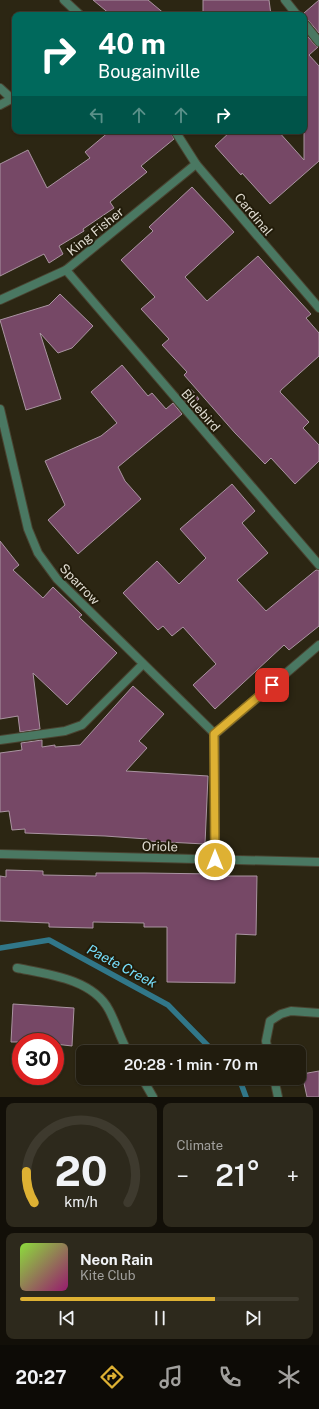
<!DOCTYPE html>
<meta charset="utf-8">
<style>
body{margin:0;font-family:"Public Sans",sans-serif;background:#2d291c;color:#f1f3f6;height:100vh;display:flex;flex-direction:column;font-size:15px;white-space:nowrap}
*{box-sizing:border-box;margin:0}
p{font-size:13px;color:#a2a19e}
.icon{flex:none;width:22px;height:22px;fill:none;stroke:currentColor;stroke-width:2;stroke-linecap:round;stroke-linejoin:round}
.map{position:relative;height:1097px;overflow:hidden}
.side{display:flex;flex-direction:column;gap:6px;padding:6px;background:#120f08;flex:1}
.side>*{flex:none}
.banner{position:absolute;left:12px;top:12px;width:295px;height:122px;border-radius:8px;box-shadow:0 1px 3px #0004,0 0 0 1px #3e3a2e;background:#00695c;color:#fff;overflow:hidden}
.speed{position:absolute;left:12px;top:1033px;display:flex;gap:8px;font-size:20px;font-weight:700;text-align:center}
.speed>*{display:grid;place-content:center;width:52px;height:52px;border-radius:50%;background:#211c0e;box-shadow:0 1px 3px #0004,0 0 0 1px #3e3a2e;line-height:1}
.speed .limit{border:6px solid #d22;background:#fff;color:#111}
.pin{position:absolute;display:grid;place-items:center;width:34px;height:34px;color:#fff;margin:-17px;border-radius:8px;box-shadow:0 2px 6px #0006}
.me{position:absolute;width:44px;margin:-22px;rotate:0deg;stroke-linejoin:round;filter:drop-shadow(0 0 3px #0008)}
.turn{display:flex;align-items:center;gap:14px;height:84px;padding:0 20px;font-size:18px}
.turn .icon{width:52px;height:52px;stroke-width:2.5}
.turn b{display:block;font-size:28px;line-height:34px}
.lanes{display:flex;align-items:center;height:38px;padding:0 20px;background:#0003;justify-content:center;gap:20px;direction:ltr}
.lanes .off{opacity:.35}
.big{font-size:30px;font-weight:600;line-height:1.1}
.side .widget{flex:1;display:flex;flex-direction:column;justify-content:center;gap:6px;min-width:0;padding:0 14px;border-radius:8px;background:#2d291c}
.side .dial{align-items:center;gap:0}
.dial svg{height:104px;overflow:visible;fill:none;stroke:#3e3a2e;stroke-width:7;stroke-linecap:round;text-anchor:middle}
.dial text{fill:#f1f3f6;stroke:none}
.song{display:flex;align-items:center;gap:12px}
.cover{width:48px;height:48px;border-radius:6px;background:linear-gradient(135deg,hsl(90 70% 55%),hsl(320 70% 35%))}
.played{height:4px;border-radius:2px;background:linear-gradient(90deg,#deb133 70%,#3e3a2e 70%)}
.keys{display:flex;justify-content:space-around;direction:ltr}
.heat{display:flex;justify-content:space-between;align-items:center;font-size:22px;direction:ltr}
.side .tiles{flex:1;display:grid;gap:6px;grid-template-columns:1fr 1fr}
.widget:last-child{grid-column:span 2}
.trip{position:absolute;left:76px;top:1045px;width:230px;height:40px;border-radius:8px;background:#211c0e;box-shadow:0 1px 3px #0004,0 0 0 1px #3e3a2e;font-weight:600;line-height:40px;text-align:center}
.tabs{display:flex;height:64px;justify-content:space-around;align-items:center;background:#0d0b06;color:#a2a19e}
.tabs .icon{width:28px;height:28px}
.tabs .on{color:#deb133}
.tabs b{font-size:18px;color:#f1f3f6}
.map>svg:first-child{display:block}
.lines{fill:none;stroke-linecap:round;stroke-linejoin:round}
.stream{stroke:#317789;stroke-width:5.5}
.building{fill:#764866;stroke:#aa94a1}
.minor-casing{stroke:#494331;stroke-width:10}
.minor{stroke:#4a7862;stroke-width:8}
.route-casing{stroke:#907321;stroke-width:10}
.route{stroke:#deb133;stroke-width:7}
.labels{text-anchor:middle;stroke-width:4;stroke-linejoin:round;paint-order:stroke}
.street-label{font-size:13px;fill:#dfdbd0;stroke:#221c0a}
.water-label{font-size:14px;font-style:italic;fill:#78e0fd;stroke:#221c0a}
</style>
<div class="map">
<svg width="319" height="1097" viewBox="0 0 319 1097">
<rect width="100%" height="100%" fill="#2c2613"/>
<g class="lines">
<g class="stream">
<polyline points="0,948 49,940 168,1005 214,1052"/>
<polyline points="239,1078 246,1097"/>
</g>
</g>
<g class="building">
<polygon points="93,0 148,0 166,15 111,15"/>
<polygon points="203,0 269,0 271,15 203,15"/>
<polygon points="319,0 319,33 308,20 304,18 304,13"/>
<polygon points="304,32 315,45 318,47 309,55 319,66 319,161 270,204 242,173 241,175 215,146 231,131 278,131 304,160"/>
<polygon points="110,131 170,131 174,139 141,166 147,172 110,202 114,208 83,229 84,231 59,246 63,254 49,263 44,254 0,276 0,164 28,150 47,188 90,158 85,152"/>
<polygon points="192,187 234,232 185,277 207,301 258,256 311,314 306,318 319,333 319,356 281,390 280,392 309,422 303,428 319,445 319,461 295,484 271,458 265,464 235,433 184,375 187,372 162,345 169,339 141,309 155,297 121,260 153,231 149,227"/>
<polygon points="60,294 93,326 72,348 58,353 40,333 61,399 26,410 0,320 49,305"/>
<polygon points="122,365 148,396 152,393 166,409 173,403 182,414 118,467 125,481 141,499 78,554 48,520 65,505 45,461 101,436 117,423 91,392"/>
<polygon points="191,389 199,399 190,406 181,396"/>
<polygon points="232,484 255,511 242,523 268,553 237,580 266,611 316,570 319,570 319,626 289,650 284,645 215,709 193,685 216,664 183,627 172,636 163,626 158,630 123,593 157,561 179,584 206,558 180,529"/>
<polygon points="0,541 19,565 13,570 43,598 53,587 82,615 79,617 117,653 67,705 33,673 40,729 20,732 18,716 0,719"/>
<polygon points="133,686 164,714 139,741 147,748 126,771 208,776 205,844 147,841 147,839 105,836 25,833 25,829 12,830 9,811 0,812 0,753 22,750 21,743 42,740 42,747 55,745 55,747 80,745"/>
<polygon points="6,870 43,871 43,875 96,876 96,873 145,873 215,874 215,876 257,876 256,935 236,934 235,983 167,982 167,927 144,927 144,923 93,922 93,928 49,927 49,923 0,921 0,876 6,877"/>
<polygon points="13,1004 74,1008 72,1046 55,1044 55,1042 11,1042"/>
<polygon points="319,1071 319,1097 307,1097 302,1074"/>
</g>
<g class="lines">
<g class="minor-casing">
<g id="minor">
<polyline points="64,0 80,15"/>
<polyline points="285,0 297,15"/>
<polyline points="304,23 319,42"/>
<polyline points="0,88 12,99"/>
<polyline points="0,105 15,97"/>
<polyline points="175,131 196,164 319,308"/>
<polyline points="66,270 319,565"/>
<polyline points="0,300 66,270 196,164"/>
<polyline points="0,409 28,529 38,553 57,579 215,734"/>
<polyline points="0,740 65,731 82,725 143,664"/>
<polyline points="0,854 319,862"/>
<polyline points="215,860 215,734 319,645"/>
<path d="M17 968C47 974 93 979 109 1010 116 1023 120 1038 128 1052"/>
<polyline points="268,1052 266,1041 270,1021 281,1014 291,1011 319,1013"/>
<polyline points="142,1078 153,1097"/>
<polyline points="274,1078 278,1097"/>
</g>
</g>
<use href="#minor" class="minor"/>
</g>
<g class="lines">
<g class="route-casing">
<polyline id="route" points="215,860 214,734 272,685"/>
</g>
<use href="#route" class="route"/>
</g>
<g class="labels">
<g class="street-label">
<text transform="translate(254 214) rotate(50)" y="5">Cardinal</text>
<text transform="translate(95 231) rotate(-39)" y="5">King Fisher</text>
<text transform="translate(201 410) rotate(49)" y="5">Bluebird</text>
<text transform="translate(80 584) rotate(46)" y="5">Sparrow</text>
<text transform="translate(160 846) rotate(1)" y="5">Oriole</text>
</g>
<g class="water-label">
<text transform="translate(122 966) rotate(28)" y="5">Paete Creek</text>
</g>
</g>
</svg>
<div class="speed"><div class="limit">30</div></div>
<div class="pin" style="left:272px;top:685px;background:#d93025"><svg class="icon" aria-label="arrive" viewBox="0 0 24 24"><path d="M6 21V4h12l-3 4 3 4H6"/></svg></div>
<svg class="me" style="left:215px;top:860px" viewBox="-20 -20 40 40"><circle r="17" fill="#deb133" stroke="#fff" stroke-width="3"/><path d="M0-11L8 9 0 5-8 9z" fill="#fff"/></svg>
<div class="trip">20:28 · 1 min · 70 m</div>
<div class="banner">
<div class="turn"><svg class="icon" aria-label="right" viewBox="0 0 24 24"><path d="M7 20v-9h11M14 6l5 5-5 5"/></svg><div><b>40 m</b>Bougainville</div></div>
<div class="lanes"><svg class="icon off" aria-label="left" viewBox="0 0 24 24"><path d="M17 20v-9H6M10 6l-5 5 5 5"/></svg><svg class="icon off" aria-label="ahead" viewBox="0 0 24 24"><path d="M12 20V5M6 11l6-6 6 6"/></svg><svg class="icon off" aria-label="ahead" viewBox="0 0 24 24"><path d="M12 20V5M6 11l6-6 6 6"/></svg><svg class="icon" aria-label="right" viewBox="0 0 24 24"><path d="M7 20v-9h11M14 6l5 5-5 5"/></svg></div>
</div>
</div>
<section class="side">
<div class="tiles">
<div class="widget dial"><svg viewBox="0 0 100 80">
<path d="M14 69A42 42 0 1 1 86 69"/>
<path d="M14 69A42 42 0 0 1 8 45" stroke="#deb133"/>
<text x="50" y="56" font-size="32" font-weight="700">20</text>
<text x="50" y="72" font-size="11">km/h</text>
</svg></div>
<div class="widget"><p>Climate</p>
<div class="heat"><a>−</a><b class="big">21°</b><a>+</a></div>
</div>
<div class="widget">
<div class="song"><i class="cover"></i><div><b>Neon Rain</b><p>Kite Club</p></div></div>
<div class="played"></div>
<div class="keys"><svg class="icon" aria-label="previous" viewBox="0 0 24 24"><path d="M18 5L8 12l10 7zM5 5v14"/></svg><svg class="icon" aria-label="pause" viewBox="0 0 24 24"><path d="M8 5v14M16 5v14"/></svg><svg class="icon" aria-label="next" viewBox="0 0 24 24"><path d="M6 5l10 7-10 7zM19 5v14"/></svg></div>
</div>
</div>
</section>
<nav class="tabs">
<b>20:27</b>
<svg class="icon on" aria-label="directions" viewBox="0 0 24 24"><path d="M12 3l9 9-9 9-9-9zM9 14v-3h6M13 9l2 2-2 2"/></svg>
<svg class="icon" aria-label="music" viewBox="0 0 24 24"><path d="M9 18V5l10-2v13"/><circle cx="6" cy="18" r="3"/><circle cx="16" cy="16" r="3"/></svg>
<svg class="icon" aria-label="phone" viewBox="0 0 24 24"><path d="M5 4h4l2 5-3 2q2 4 5 5l2-3 5 2v4C11 20 4 13 5 4z"/></svg>
<svg class="icon" aria-label="climate" viewBox="0 0 24 24"><path d="M12 3v18M4 7l16 10M4 17L20 7"/></svg>
</nav>
